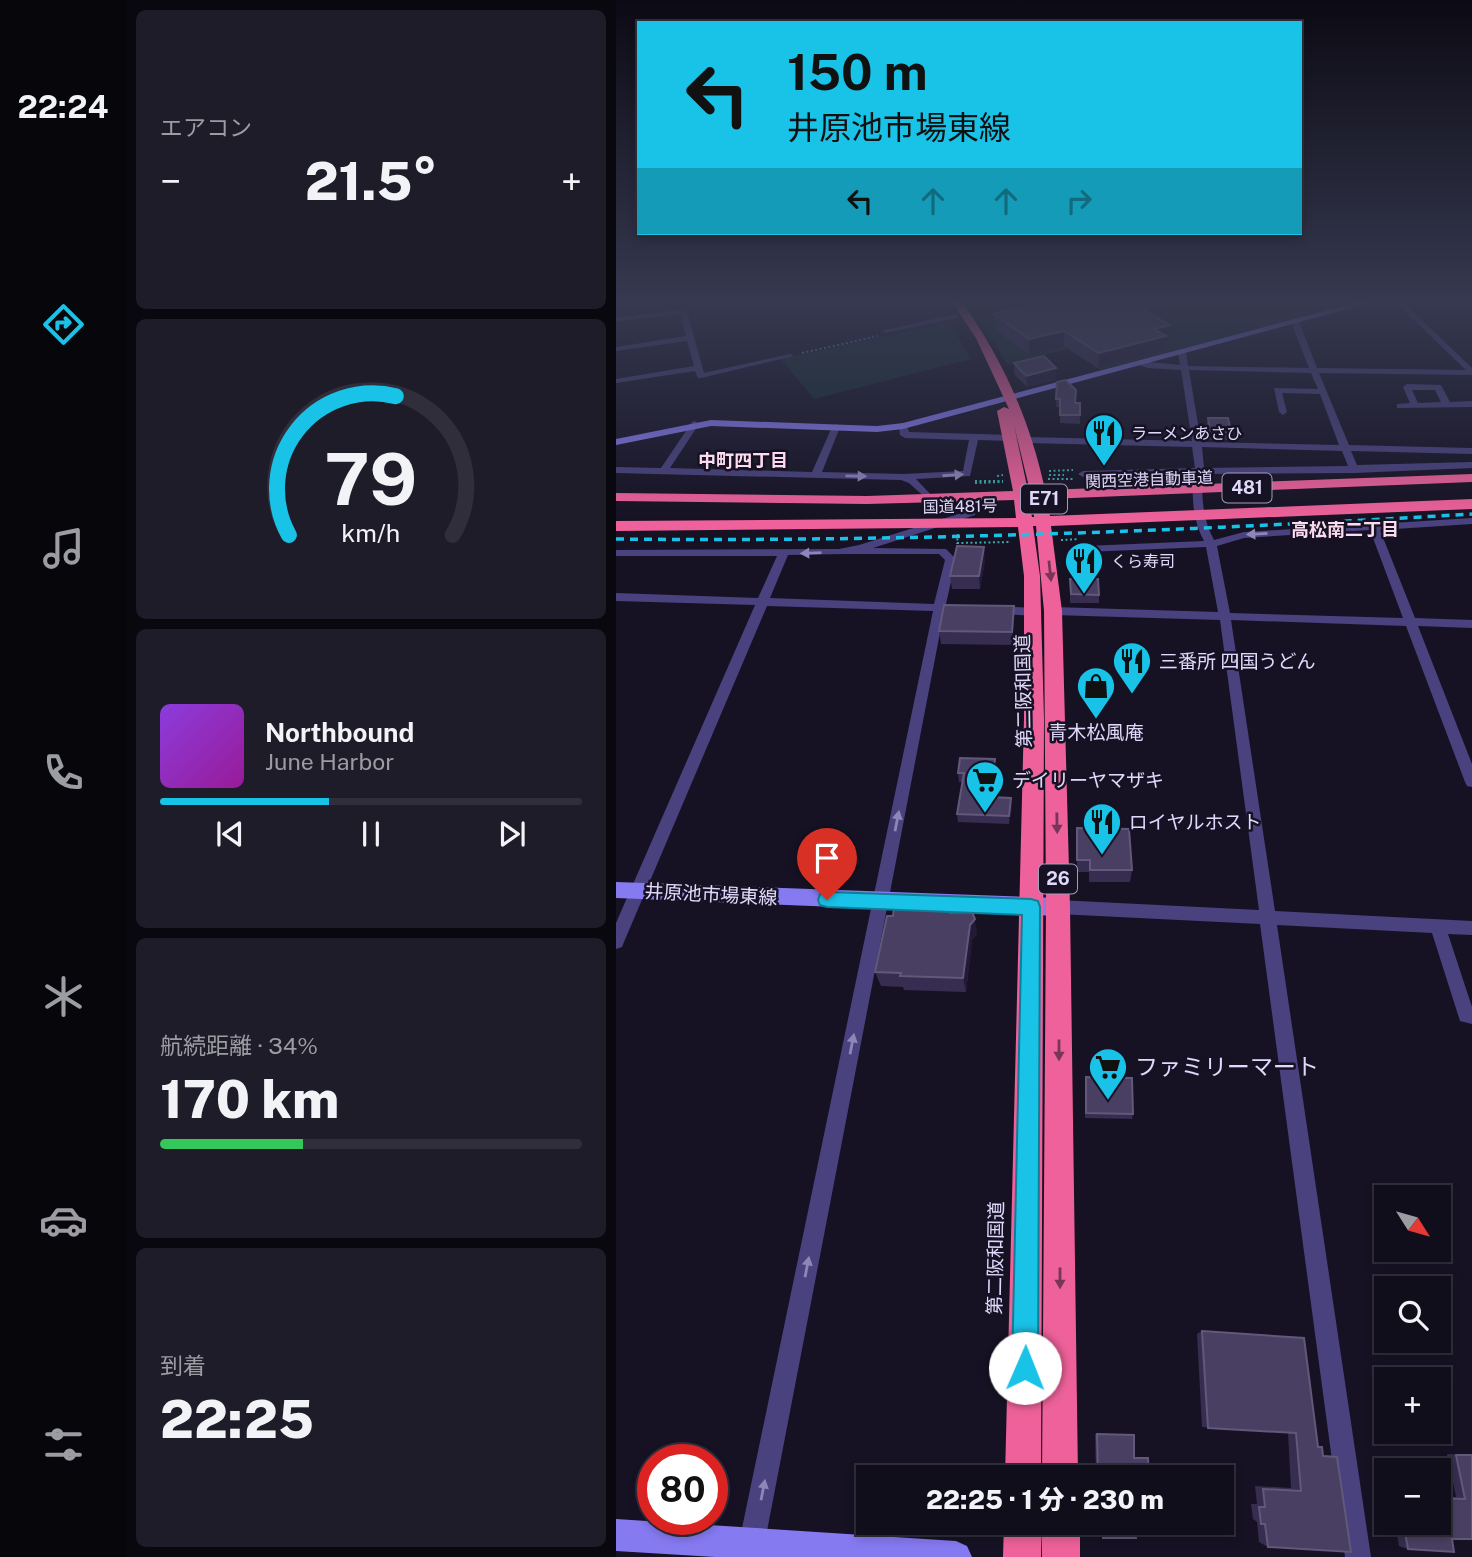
<!DOCTYPE html>
<html lang="ja">
<meta charset="utf-8">
<style>
body{margin:0;font-family:"Public Sans","Noto Sans JP",sans-serif;background:#1e1c28;color:#f1f3f6;height:100vh;display:flex;flex-direction:column;font-size:26px;white-space:nowrap}
*{box-sizing:border-box;margin:0}
p{font-size:23px;color:#9c9ca3}
.icon{flex:none;width:38px;height:38px;fill:none;stroke:currentColor;stroke-width:2;stroke-linecap:round;stroke-linejoin:round}
.map{position:relative;flex:1;overflow:hidden}
.sheet{display:flex;flex-direction:column;gap:10px;padding:10px;background:#09080f;width:490px}
.sheet>*{flex:none}
.hud{position:absolute;left:21px;top:21px;width:665px;height:214px;border-radius:0px;box-shadow:0 4px 10px #0003,0 0 0 2px #302e3a;background:#19c2e7;color:#111;overflow:hidden}
.needle{width:46px;rotate:127deg}
.controls{position:absolute;left:758px;top:1185px;display:grid;gap:14px}
.controls a{display:grid;place-items:center;width:77px;height:77px;border-radius:0px;background:#100e1b;box-shadow:0 4px 10px #0003,0 0 0 2px #302e3a;font-size:35px}
.speed{position:absolute;left:21px;top:1444px;display:flex;gap:14px;font-size:35px;font-weight:700;text-align:center}
.speed>*{display:grid;place-content:center;width:91px;height:91px;border-radius:50%;background:#100e1b;box-shadow:0 4px 10px #0003,0 0 0 2px #302e3a;line-height:1}
.speed .limit{border:10px solid #d22;background:#fff;color:#111}
.pin{position:absolute;display:grid;place-items:center;width:60px;height:60px;color:#fff;margin:-72px -30px;border-radius:50% 50% 50% 0;rotate:-45deg;box-shadow:0 0 7px #0007}
.pin .icon{rotate:45deg}
.me{position:absolute;width:77px;margin:-38px;rotate:1deg;stroke-linejoin:round;filter:drop-shadow(0 0 5px #0008)}
.turn{display:flex;align-items:center;gap:24px;height:147px;padding:0 35px;font-size:32px}
.turn .icon{width:91px;height:91px;stroke-width:2.5}
.turn b{display:block;font-size:49px;line-height:60px}
.lanes{display:flex;align-items:center;height:66px;padding:0 35px;background:#0003;justify-content:center;gap:35px;direction:ltr}
.lanes .off{opacity:.35}
.big{font-size:52px;font-weight:800;line-height:1.1}
.sheet .widget{flex:1;display:flex;flex-direction:column;justify-content:center;gap:10px;min-width:0;padding:0 24px;border-radius:10px;background:#1e1c28}
.sheet .dial{align-items:center;gap:0}
.dial svg{height:182px;overflow:visible;fill:none;stroke:#302e3a;stroke-width:7;stroke-linecap:round;text-anchor:middle}
.dial text{fill:#f1f3f6;stroke:none}
.song{display:flex;align-items:center;gap:21px}
.cover{width:84px;height:84px;border-radius:10px;background:linear-gradient(135deg,hsl(270 70% 55%),hsl(300 70% 35%))}
.played{height:7px;border-radius:4px;background:linear-gradient(90deg,#19c2e7 40%,#302e3a 40%)}
.keys{display:flex;justify-content:space-around;direction:ltr}
.heat{display:flex;justify-content:space-between;align-items:center;font-size:38px;direction:ltr}
.charge{height:10px;border-radius:5px;background:linear-gradient(90deg,#34c759 34%,#302e3a 0)}
.trip{position:absolute;left:240px;top:1465px;width:378px;height:70px;border-radius:0px;background:#100e1b;box-shadow:0 4px 10px #0003,0 0 0 2px #302e3a;font-weight:800;line-height:70px;text-align:center}
main{display:flex;flex:1;min-height:0}
.tab-bar{display:flex;flex-direction:column;width:126px;justify-content:space-around;align-items:center;background:#06060b;color:#9c9ca3}
.tab-bar .icon{width:49px;height:49px}
.tab-bar .current{color:#19c2e7}
.tab-bar b{font-size:32px;color:#f1f3f6}
.map>svg:first-child{display:block}
.green{fill:#152d2e}
.lines{fill:none;stroke-linecap:round;stroke-linejoin:round}
.path{stroke:#3caaab;stroke-width:2;stroke-dasharray:2 2.5;stroke-linecap:butt}
.street{fill:#49427e;fill-rule:evenodd}
.secondary{fill:#867af1;fill-rule:evenodd}
.highway{fill:#ee619a;fill-rule:evenodd}
.rail{stroke:#19c2e7;stroke-width:3.5;stroke-dasharray:8 6;stroke-linecap:butt}
.wall{fill:#372d50}
.shaded-wall{fill:#221a37}
.building{fill:#493f62;stroke:#61587a;stroke-width:2}
.oneway{fill:#8d86b6}
.oneway2{fill:#773659}
.route{fill:#19c2e7;stroke:#107e96;stroke-width:2}
.labels{text-anchor:middle;stroke-width:5;stroke-linejoin:round;paint-order:stroke}
.far-poi-label{font-size:16px;fill:#e0d9fb;stroke:#161224;text-anchor:start}
.far-street-label{font-size:16px;fill:#e0d9fb;stroke:#161224}
.far-neighbourhood-label{font-size:18px;font-weight:bold;fill:#fbdbed;stroke:#161224}
.shield{fill:#161224;stroke:#a39dba;stroke-width:2}
.shield-label{font-size:18px;font-weight:bold;fill:#e0d9fb}
.poi-label{font-size:19px;fill:#e0d9fb;stroke:#161224;text-anchor:start}
.street-label{font-size:19px;fill:#e0d9fb;stroke:#161224}
.near-poi-label{font-size:23px;fill:#e0d9fb;stroke:#161224;text-anchor:start}
</style>
<main>
<nav class="tab-bar">
<b>22:24</b>
<svg class="icon current" aria-label="directions" viewBox="0 0 24 24"><path d="M12 3l9 9-9 9-9-9zM9 14v-3h6M13 9l2 2-2 2"/></svg>
<svg class="icon" aria-label="music" viewBox="0 0 24 24"><path d="M9 18V5l10-2v13"/><circle cx="6" cy="18" r="3"/><circle cx="16" cy="16" r="3"/></svg>
<svg class="icon" aria-label="phone" viewBox="0 0 24 24"><path d="M5 4h4l2 5-3 2q2 4 5 5l2-3 5 2v4C11 20 4 13 5 4z"/></svg>
<svg class="icon" aria-label="climate" viewBox="0 0 24 24"><path d="M12 3v18M4 7l16 10M4 17L20 7"/></svg>
<svg class="icon" aria-label="car" viewBox="0 0 24 24"><path d="M5 17H2v-5l4-1 3-4h7l3 4 3 1v5h-3M9 17h6M6 11h13"/><circle cx="7" cy="17" r="2"/><circle cx="17" cy="17" r="2"/></svg>
<svg class="icon" aria-label="filters" viewBox="0 0 24 24"><path d="M4 7h16M4 17h16"/><circle cx="9" cy="7" r="2"/><circle cx="15" cy="17" r="2"/></svg>
</nav>
<section class="sheet">
<div class="widget"><p>エアコン</p>
<div class="heat"><a>−</a><b class="big">21.5°</b><a>+</a></div>
</div>
<div class="widget dial"><svg viewBox="0 0 100 80">
<path d="M14 69A42 42 0 1 1 86 69"/>
<path d="M14 69A42 42 0 0 1 61 8" stroke="#19c2e7"/>
<text x="50" y="56" font-size="32" font-weight="700">79</text>
<text x="50" y="72" font-size="11">km/h</text>
</svg></div>
<div class="widget">
<div class="song"><i class="cover"></i><div><b>Northbound</b><p>June Harbor</p></div></div>
<div class="played"></div>
<div class="keys"><svg class="icon" aria-label="previous" viewBox="0 0 24 24"><path d="M18 5L8 12l10 7zM5 5v14"/></svg><svg class="icon" aria-label="pause" viewBox="0 0 24 24"><path d="M8 5v14M16 5v14"/></svg><svg class="icon" aria-label="next" viewBox="0 0 24 24"><path d="M6 5l10 7-10 7zM19 5v14"/></svg></div>
</div>
<div class="widget"><p>航続距離 · 34%</p><b class="big">170 km</b><div class="charge"></div></div>
<div class="widget"><p>到着</p><b class="big">22:25</b></div>
</section>
<div class="map">
<svg width="856" height="1557" viewBox="0 0 856 1557">
<rect width="100%" height="100%" fill="#161224"/>
<g class="green">
<polygon points="351,302 743,302 484,370 452,349 392,365"/>
<polygon points="333,322 355,359 198,399 165,359"/>
</g>
<g class="lines">
<g class="path">
<polyline points="186,353 262,336"/>
<polyline points="433,471 457,470"/>
<polyline points="433,475 448,475"/>
<polyline points="381,476 387,475"/>
<polyline points="432,479 457,479"/>
<polyline points="359,481 387,481"/>
<polyline points="359,483 387,482"/>
<polyline points="342,534 341,543 395,542"/>
<polyline points="445,540 463,539"/>
</g>
<g class="street">
<path d="M779 302H787L856 368V375L703 373 733 445 856 448V454L735 451 741 465 856 462V468L738 473 587 474C585 497 587 520 598 540L628 532 856 518V524L764 530 799 618 856 620V628L802 626 856 764V787L851 786 849 782 790 626 615 620 659 911 856 921V935L832 934 856 1007V1024L844 1021 816 933 661 925 755 1557H729L644 924 442 914 436 912 434 907 436 902 442 900 643 910 604 620 437 615 431 611 437 607 602 612 590 547 469 552 464 549 469 546 588 541C577 521 575 497 578 474L467 477 462 474 467 471 579 468 576 447 412 443 407 440 412 437 576 441 565 370 532 368 523 365V361L564 365 562 352 566 350 570 352 572 366 693 368 675 322 679 320 683 322 701 368 850 370ZM573 370 695 373 702 389 658 388 663 412 667 415 671 412 666 393 704 394 723 445 585 442ZM586 447 726 451 732 466 588 468ZM754 530 787 618 614 613 601 546 628 538Z"/>
<polygon points="67,309 71,311 88,373 174,354 178,356 85,378 82,378 79,371 0,383 0,379 78,366 71,341 0,351 0,347 70,336 64,314 0,322 0,318"/>
<polygon points="339,314 343,316 342,318 269,333 265,331"/>
<path d="M791 384 825 385 834 402 856 401V407L781 408V404L794 403 787 387ZM796 390H819L825 402 802 403Z"/>
<polygon points="79,421 83,424 54,468 196,472 216,427 220,424 224,427 206,472 287,474 347,471 353,440 289,438 284,435 283,426 287,423 291,426 293,432 396,435 401,438 396,441 362,440 354,476 300,479 318,498 313,501 293,483 285,480 0,473 0,467 45,468 76,422"/>
<path d="M355 510 359 511V515L257 548 330 549 340 559 330 604 337 608 335 611 328 612 146 1557H120L317 611 151 606 8 942 6 947 0 949V923L139 605 0 601V593L142 598 161 556H0V550L223 549 243 545ZM230 554H323L329 560 318 604 154 598 172 555Z"/>
<polygon points="379,606 417,608 423,612 417,616 375,613 373,610"/>
</g>
<g class="secondary">
<polygon points="743,302 758,302 287,429 261,432 95,426 0,445 0,439 95,420 261,426 287,423"/>
<polygon points="0,882 442,898 449,901 452,907 449,913 442,916 0,898"/>
<polygon points="0,1519 340,1541 351,1546 356,1557 99,1557 0,1551"/>
</g>
<g class="highway">
<path d="M336 302H346C387 360 414 420 429 490L856 474V482L431 499 434 516 856 499V509L435 526 446 611 454 907 462 1477H426L430 907 428 611 420 526H417L424 576 428 718 425 1477H389L408 718V576L402 527 0 531V521L400 518 398 500 251 504 0 501V493L251 496 397 491 381 411 388 407 393 409 360 338ZM398 425 414 491H412ZM416 499 418 517H416L413 500Z"/>
<polygon points="388,1522 426,1522 425,1557 387,1557"/>
<rect x="426" y="1522" width="38" height="35"/>
</g>
<path class="rail" d="M0 539C286 542 571 531 856 514"/>
</g>
<g class="wall">
<polygon points="378,314 552,340 549,341 548,351 482,368 448,346 413,355 379,329"/>
<polygon points="398,363 440,380 411,387 398,374"/>
<polygon points="441,382 459,403 464,403 464,424 444,423 444,407 440,407"/>
<polygon points="592,418 615,432 613,440 593,440 590,426"/>
<polygon points="369,560 364,589 336,589 334,576"/>
<polygon points="454,579 483,595 483,603 454,603"/>
<polygon points="398,606 398,619 396,645 325,644 323,631"/>
<polygon points="379,767 376,797 396,806 393,824 342,822 341,814 347,782 343,782 342,773"/>
<polygon points="461,828 516,870 514,882 473,882 473,872 461,872"/>
<polygon points="335,903 337,913 361,934 356,940 350,992 288,990 287,987 265,986 259,972 277,916 294,909"/>
<polygon points="470,1077 517,1114 516,1119 469,1118"/>
<polygon points="586,1331 702,1447 707,1455 721,1457 652,1547 643,1542 641,1522 637,1519 635,1504 641,1504 639,1486 675,1488 672,1433 586,1427 581,1334"/>
<polygon points="479,1434 518,1435 518,1457 529,1457 532,1458 533,1477 480,1477"/>
<polygon points="831,1454 856,1455 856,1539 836,1539 792,1549 783,1546 779,1522 822,1522 822,1496 840,1497"/>
<polygon points="485,1522 519,1522 487,1538 485,1533"/>
</g>
<g class="shaded-wall">
<polygon points="186,302 231,302 187,309"/>
<polygon points="554,325 552,340 549,341 548,351 482,368 483,353 538,329"/>
<polygon points="448,331 448,346 413,355 413,339"/>
<polygon points="440,368 440,380 411,387 410,376"/>
<polygon points="368,547 369,560 364,589 363,576"/>
<polygon points="398,606 398,619 396,645 396,632"/>
<polygon points="379,759 379,767 376,805 375,797"/>
<polygon points="395,798 396,806 393,824 393,816"/>
<polygon points="359,919 361,934 356,940 350,992 347,978 354,925"/>
</g>
<g class="building">
<polygon points="429,302 515,302 554,325 538,329 550,336 483,353 448,331 413,339 378,314"/>
<polygon points="428,356 440,368 410,376 398,363"/>
<polygon points="449,380 460,390 459,403 464,403 464,415 444,415 444,399 440,399 441,382"/>
<polygon points="592,418 612,418 615,432 594,431"/>
<polygon points="341,546 368,547 363,576 334,576"/>
<polygon points="454,579 482,579 483,595 455,594"/>
<polygon points="328,605 398,606 396,632 323,631"/>
<polygon points="344,758 379,759 375,797 395,798 393,816 341,814 348,773 342,773"/>
<polygon points="461,828 513,829 516,870 474,870 474,860 461,860"/>
<polygon points="295,901 335,903 334,913 356,912 359,919 354,925 347,978 284,976 285,973 259,972 271,916 277,916 278,908 294,909"/>
<polygon points="470,1077 516,1078 517,1114 470,1113"/>
<polygon points="586,1331 688,1338 702,1447 706,1447 707,1456 721,1457 735,1552 652,1547 649,1524 645,1524 643,1507 649,1507 647,1489 685,1491 680,1433 592,1428"/>
<polygon points="481,1434 518,1435 518,1458 532,1458 533,1477 482,1477"/>
<polygon points="840,1455 856,1455 856,1539 836,1539 838,1552 792,1549 787,1522 822,1522 822,1498 849,1499"/>
<polygon points="487,1522 519,1522 520,1538 487,1538"/>
</g>
<defs><path id="oneway-solid" d="M-6-.8H1V-3.2L6.5 0L1 3.2V.8H-6Z" transform="scale(1.75)"/></defs>
<g class="oneway">
<use href="#oneway-solid" transform="translate(337 475) rotate(-4)"/>
<use href="#oneway-solid" transform="translate(240 476) rotate(1)"/>
<use href="#oneway-solid" transform="translate(641 534) rotate(177)"/>
<use href="#oneway-solid" transform="translate(195 553) rotate(178)"/>
<use href="#oneway-solid" transform="translate(281 821) rotate(-79)"/>
<use href="#oneway-solid" transform="translate(236 1044) rotate(-79)"/>
<use href="#oneway-solid" transform="translate(191 1267) rotate(-79)"/>
<use href="#oneway-solid" transform="translate(147 1490) rotate(-79)"/>
</g>
<g class="oneway2">
<use href="#oneway-solid" transform="translate(434 571) rotate(84)"/>
<use href="#oneway-solid" transform="translate(441 823) rotate(89)"/>
<use href="#oneway-solid" transform="translate(443 1050) rotate(90)"/>
<use href="#oneway-solid" transform="translate(444 1278) rotate(90)"/>
</g>
<linearGradient id="sky" x2="0" y2="1"><stop stop-color="#0c0a14"/><stop offset="0.58" stop-color="#363950"/><stop offset="1" stop-color="#363950" stop-opacity="0"/></linearGradient>
<rect width="856" height="520" fill="url(#sky)"/>
<polygon class="route" points="211,892 415,899 422,901 424,907 422,1368 418,1378 409,1381 400,1378 396,1368 406,915 211,907 204,905 202,900 204,894"/>
<defs>
<g id="restaurant-pin" transform="scale(2.0125)"><path d="M0 17L-7.5 6A9.5 9.5 0 1 1 7.5 6Z" fill="#19c2e7" stroke="#161224"/><path d="M-5-6h1v4h1v-4h1v4h1v-4h1v5L-1.5 .5V6h-2V.5L-5-1ZM5-6V6H3V1.5H1.5Q1.5-4 5-6Z" fill="#111"/></g>
<g id="shop-pin" transform="scale(2.0125)"><path d="M0 17L-7.5 6A9.5 9.5 0 1 1 7.5 6Z" fill="#19c2e7" stroke="#161224"/><path d="M-5-2.5h2.3a2.7 3.5 0 0 1 5.4 0H5L5.5 6h-11ZM-1.5-2.5h3a1.5 2.3 0 0 0-3 0Z" fill="#111"/></g>
<g id="supermarket-pin" transform="scale(2.0125)"><path d="M0 17L-7.5 6A9.5 9.5 0 1 1 7.5 6Z" fill="#19c2e7" stroke="#161224"/><path d="M-6-5.5h2.5l.6 2H6L4.5 2H-2.5L-4.4-4H-6ZM-1.5 3.2a1.3 1.3 0 1 0 .1 0ZM3 3.2a1.3 1.3 0 1 0 .1 0Z" fill="#111"/></g>
</defs>
<g fill-rule="evenodd">
<use href="#restaurant-pin" x="488" y="433"/>
<use href="#restaurant-pin" x="468" y="561"/>
<use href="#restaurant-pin" x="516" y="661"/>
<use href="#shop-pin" x="480" y="686"/>
<use href="#supermarket-pin" x="369" y="780"/>
<use href="#restaurant-pin" x="486" y="822"/>
<use href="#supermarket-pin" x="492" y="1067"/>
</g>
<g class="labels">
<g class="far-poi-label">
<text x="515" y="439">ラーメンあさひ</text>
<text x="495" y="567">くら寿司</text>
</g>
<g class="far-street-label">
<text transform="translate(533 479) rotate(-2)" y="6">関西空港自動車道</text>
<text transform="translate(344 506) rotate(-1)" y="6">国道481号</text>
</g>
<g class="far-neighbourhood-label">
<text x="127" y="467">中町四丁目</text>
<text x="729" y="536">高松南二丁目</text>
</g>
<g class="shield">
<rect x="606.5" y="473.5" width="49" height="29" rx="5"/>
<rect x="405" y="484.5" width="46" height="29" rx="5"/>
<rect x="423" y="864.5" width="38" height="29" rx="5"/>
</g>
<g class="shield-label">
<text x="631" y="494">481</text>
<text x="428" y="505">E71</text>
<text x="442" y="885">26</text>
</g>
<g class="poi-label">
<text x="543" y="668">三番所 四国うどん</text>
<text x="480" y="739" text-anchor="middle">青木松風庵</text>
<text x="396" y="787">デイリーヤマザキ</text>
<text x="513" y="829">ロイヤルホスト</text>
</g>
<g class="street-label">
<text transform="translate(407 691) rotate(-91)" y="7">第二阪和国道</text>
<text transform="translate(95 894) rotate(3)" y="7">井原池市場東線</text>
<text transform="translate(379 1258) rotate(-89)" y="7">第二阪和国道</text>
</g>
<g class="near-poi-label">
<text x="519" y="1075">ファミリーマート</text>
</g>
</g>
</svg>
<div class="controls">
<a><svg class="needle" viewBox="-14 -14 28 28"><path d="M0-13l5 13h-10z" fill="#e53935"/><path d="M0 13l5-13h-10z" fill="#9c9ca3"/></svg></a>
<a><svg class="icon" aria-label="search" viewBox="0 0 24 24"><circle cx="10" cy="10" r="6"/><path d="M15 15l6 6"/></svg></a>
<a>+</a>
<a>−</a>
</div>
<div class="speed"><div class="limit">80</div></div>
<div class="pin" style="left:211px;top:900px;background:#d93025"><svg class="icon" aria-label="arrive" viewBox="0 0 24 24"><path d="M6 21V4h12l-3 4 3 4H6"/></svg></div>
<svg class="me" style="left:409px;top:1368px" viewBox="-20 -20 40 40"><circle r="19" fill="#fff"/><path d="M0-13L10 11 0 6-10 11z" fill="#19c2e7"/></svg>
<div class="trip">22:25 · 1 分 · 230 m</div>
<div class="hud">
<div class="turn"><svg class="icon" aria-label="left" viewBox="0 0 24 24"><path d="M17 20v-9H6M10 6l-5 5 5 5"/></svg><div><b>150 m</b>井原池市場東線</div></div>
<div class="lanes"><svg class="icon" aria-label="left" viewBox="0 0 24 24"><path d="M17 20v-9H6M10 6l-5 5 5 5"/></svg><svg class="icon off" aria-label="ahead" viewBox="0 0 24 24"><path d="M12 20V5M6 11l6-6 6 6"/></svg><svg class="icon off" aria-label="ahead" viewBox="0 0 24 24"><path d="M12 20V5M6 11l6-6 6 6"/></svg><svg class="icon off" aria-label="right" viewBox="0 0 24 24"><path d="M7 20v-9h11M14 6l5 5-5 5"/></svg></div>
</div>
</div>
</main>
